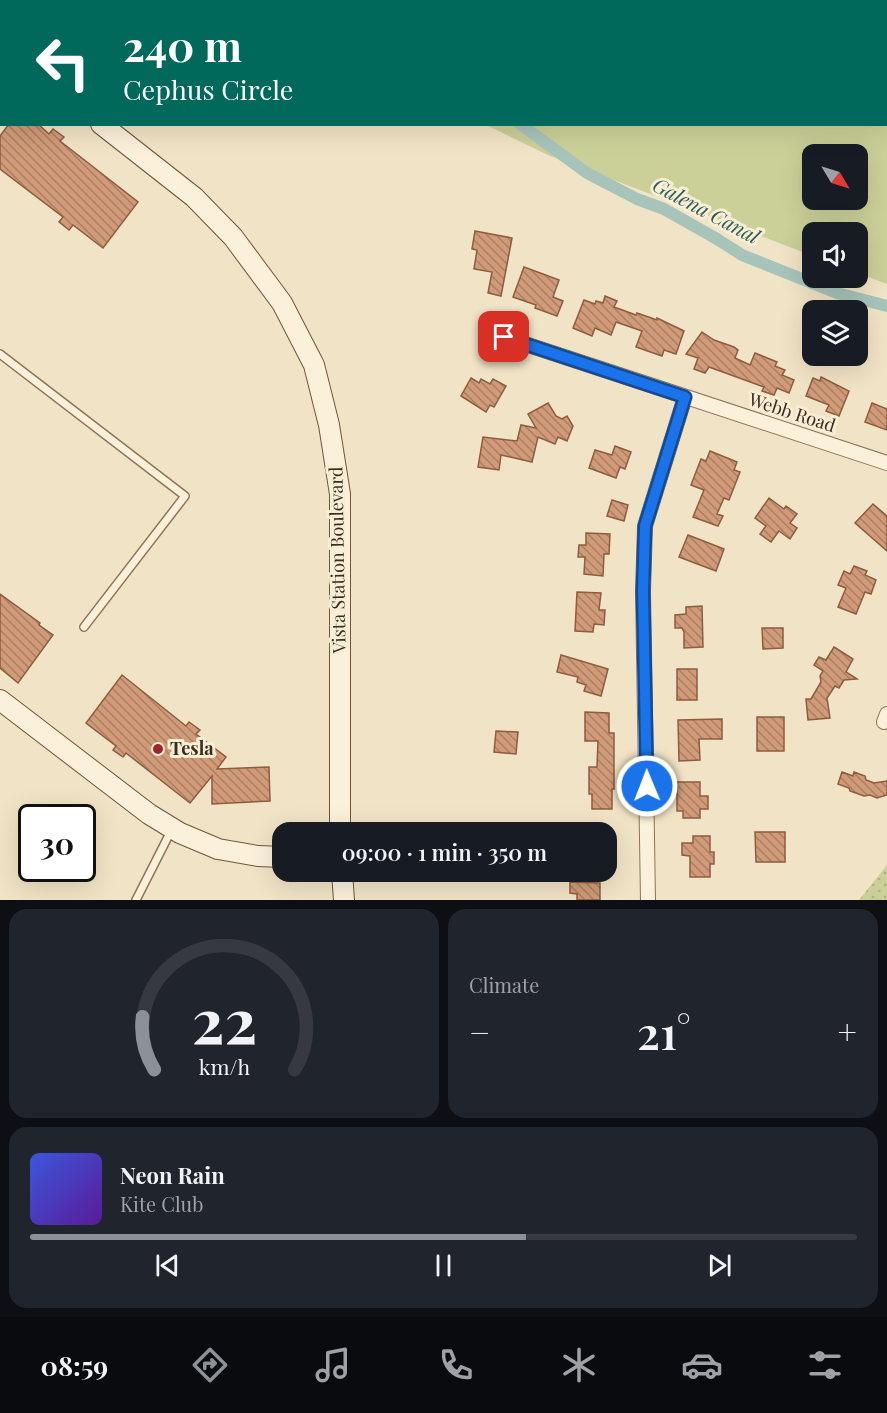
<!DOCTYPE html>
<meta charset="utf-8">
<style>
body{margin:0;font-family:"Playfair Display",serif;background:#20242c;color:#f1f3f6;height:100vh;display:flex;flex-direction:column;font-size:22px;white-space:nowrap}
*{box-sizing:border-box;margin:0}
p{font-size:20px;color:#9ea1a6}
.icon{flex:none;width:33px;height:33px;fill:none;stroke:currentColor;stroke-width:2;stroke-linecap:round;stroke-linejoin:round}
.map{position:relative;height:900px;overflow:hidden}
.side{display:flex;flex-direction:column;gap:9px;padding:9px;background:#0d0f14;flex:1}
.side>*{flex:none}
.top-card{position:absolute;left:0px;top:0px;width:888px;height:126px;box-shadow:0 6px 24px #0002;background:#00695c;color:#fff;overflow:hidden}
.needle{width:39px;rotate:128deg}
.fabs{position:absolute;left:802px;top:144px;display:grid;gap:12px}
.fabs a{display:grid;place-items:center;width:66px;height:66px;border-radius:12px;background:#171b24;box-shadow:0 6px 24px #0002;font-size:30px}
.speed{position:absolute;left:18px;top:804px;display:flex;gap:12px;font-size:30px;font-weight:700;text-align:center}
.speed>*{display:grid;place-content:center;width:78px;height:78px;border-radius:50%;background:#171b24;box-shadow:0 6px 24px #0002;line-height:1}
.speed .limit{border:3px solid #111;border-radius:9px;background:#fff;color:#111}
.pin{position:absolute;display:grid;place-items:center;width:51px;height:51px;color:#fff;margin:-26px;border-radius:12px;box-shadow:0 3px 9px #0006}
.me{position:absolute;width:66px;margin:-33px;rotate:359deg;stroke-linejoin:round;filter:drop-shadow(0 0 4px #0008)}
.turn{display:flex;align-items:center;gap:21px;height:126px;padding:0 24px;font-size:27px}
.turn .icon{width:78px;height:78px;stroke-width:2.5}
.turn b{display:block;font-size:42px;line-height:51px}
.big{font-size:45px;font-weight:600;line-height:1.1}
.side .card{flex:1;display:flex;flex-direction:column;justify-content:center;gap:9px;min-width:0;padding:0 21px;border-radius:18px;background:#20242c}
.side .dial{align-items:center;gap:0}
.dial svg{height:156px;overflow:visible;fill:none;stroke:#363941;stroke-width:7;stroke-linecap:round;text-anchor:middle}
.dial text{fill:#f1f3f6;stroke:none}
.song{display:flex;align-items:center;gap:18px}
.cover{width:72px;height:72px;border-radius:9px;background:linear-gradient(135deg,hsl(230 70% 55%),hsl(270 70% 35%))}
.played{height:6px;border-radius:3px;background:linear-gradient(90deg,#8c9099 60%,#363941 60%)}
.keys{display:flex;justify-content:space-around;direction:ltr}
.heat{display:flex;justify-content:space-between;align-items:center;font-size:33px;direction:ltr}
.side .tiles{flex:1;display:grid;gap:9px;grid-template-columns:1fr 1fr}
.card:last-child{grid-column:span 2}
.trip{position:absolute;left:272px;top:822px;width:345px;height:60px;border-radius:18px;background:#171b24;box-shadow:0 6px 24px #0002;font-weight:600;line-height:60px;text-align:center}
.menu{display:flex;height:96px;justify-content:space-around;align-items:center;background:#090b0e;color:#9ea1a6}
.menu .icon{width:42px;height:42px}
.menu .active{color:#8c9099}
.menu b{font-size:27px;color:#f1f3f6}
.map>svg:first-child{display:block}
.green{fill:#cbd098;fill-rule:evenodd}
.park{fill:url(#park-dots)}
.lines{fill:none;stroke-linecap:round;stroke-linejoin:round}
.canal{stroke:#a7c4bb;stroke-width:12}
.building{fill:url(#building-back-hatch);stroke:#8e5c3e;stroke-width:1.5}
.lane-casing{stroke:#8d745a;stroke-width:10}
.street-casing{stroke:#8d745a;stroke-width:16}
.secondary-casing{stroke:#6f553d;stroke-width:22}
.lane{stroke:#fbf0d9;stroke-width:7}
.street{stroke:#fbf0d9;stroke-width:14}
.secondary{stroke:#fbf0d9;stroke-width:20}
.route-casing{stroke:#114b97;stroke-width:15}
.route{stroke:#1a73e8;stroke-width:10}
.poi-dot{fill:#a0262a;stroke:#f8edd5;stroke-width:2}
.labels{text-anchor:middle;stroke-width:6;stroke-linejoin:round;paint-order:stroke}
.street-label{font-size:18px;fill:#3d2c1e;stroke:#f8edd5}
.poi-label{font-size:18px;font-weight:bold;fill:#3d2c1e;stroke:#f8edd5;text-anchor:start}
.water-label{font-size:20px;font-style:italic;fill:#2d5d59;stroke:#f8edd5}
</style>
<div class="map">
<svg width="887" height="900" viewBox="0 0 887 900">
<defs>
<pattern id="park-dots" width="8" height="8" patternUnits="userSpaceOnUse" patternTransform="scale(1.5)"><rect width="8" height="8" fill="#cbd098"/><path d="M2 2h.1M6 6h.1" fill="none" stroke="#afb383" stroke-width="1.8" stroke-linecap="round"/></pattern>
<pattern id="building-back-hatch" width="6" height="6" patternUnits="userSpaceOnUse" patternTransform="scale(1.5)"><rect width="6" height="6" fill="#d19b79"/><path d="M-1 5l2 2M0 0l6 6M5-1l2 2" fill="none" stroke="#ab7f63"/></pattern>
</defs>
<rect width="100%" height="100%" fill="#f1e3c5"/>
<path class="green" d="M52 0H887V284L858 273V232H813V256L548 155 486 125 886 124V2ZM813 154H858V200H813Z"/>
<g class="park">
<polygon points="166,0 408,0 407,2"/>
<polygon points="887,865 887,900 859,900"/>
</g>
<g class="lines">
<g class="canal">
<polyline points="46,0 48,2"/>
<polyline points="520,124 587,173 637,199 664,209 717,239 742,255 837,293 887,306"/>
</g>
</g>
<g class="building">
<polygon points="9,124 38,124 49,134 53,129 64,137 60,141 138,202 103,248 73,225 69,230 59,222 63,217 0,169 0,136"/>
<polygon points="475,231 512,238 501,296 488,293 492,272 474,269 477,250 472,249"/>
<polygon points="524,267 559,280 553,297 563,301 557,316 535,308 536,305 513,297"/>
<polygon points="605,296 617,301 614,307 636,315 637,313 657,320 657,318 684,331 676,354 664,350 662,356 636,347 642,331 616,322 611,335 595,328 592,336 573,328 584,300 595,304 596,301 603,303"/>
<polygon points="702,332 714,340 734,347 738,350 735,358 750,365 755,353 777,362 775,366 785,370 782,375 794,380 789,393 777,388 774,395 762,391 764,387 709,367 705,373 694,369 698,358 686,354"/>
<polygon points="821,377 849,391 839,416 826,411 829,405 806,396 813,378 820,381"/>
<polygon points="471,378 479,383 481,379 490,384 493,379 506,386 494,407 490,405 486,412 461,396"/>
<polygon points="548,403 556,416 562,419 567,416 573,426 567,441 558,437 555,444 538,437 532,462 501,455 499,470 478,467 483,437 517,441 521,425 536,428 528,414"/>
<polygon points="872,403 887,409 887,430 865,422"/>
<polygon points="615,446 631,452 625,469 620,467 616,478 589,468 595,450 612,455"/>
<polygon points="710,451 737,462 734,470 740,472 729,500 724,498 717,514 723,516 718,526 693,517 704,490 691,485 701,459 706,461"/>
<polygon points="769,498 784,509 786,506 797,514 790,523 797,528 790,539 779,531 771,542 760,534 766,526 755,518"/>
<polygon points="612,500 628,505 624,521 607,516"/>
<polygon points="873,504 887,516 887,551 855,523"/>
<polygon points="586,533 610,534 609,554 604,554 603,576 584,574 585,557 578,557 579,545 586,545"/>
<polygon points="688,535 724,549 716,571 679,557"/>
<polygon points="854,566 867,571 865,575 876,580 871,594 865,592 856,614 838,607 846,588 838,585 844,571 850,574"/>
<polygon points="577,592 601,593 599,610 605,610 604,625 594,624 593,632 575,631"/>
<polygon points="0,594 40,623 39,625 53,635 18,683 0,668"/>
<polygon points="702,606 703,647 684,648 684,632 682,628 675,628 675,615 686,614 686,607"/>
<polygon points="762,628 783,628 783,648 763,649"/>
<polygon points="834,647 853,659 846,672 857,679 844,680 839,688 835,686 827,698 830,718 808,720 806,699 811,699 821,682 820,676 823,671 814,665 819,657 826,660"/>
<polygon points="561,655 608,669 601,696 584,691 586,685 577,682 578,677 557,672"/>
<rect x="677" y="669" width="20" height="31"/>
<polygon points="122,675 186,726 189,722 200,730 196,734 226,757 217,769 269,767 270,801 212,804 212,776 190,803 126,753 123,757 113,750 116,746 86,723"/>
<polygon points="585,712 609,713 609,733 614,733 614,789 612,789 612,809 592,809 592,794 589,794 589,767 597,767 598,741 585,741"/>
<rect x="757" y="717" width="27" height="34"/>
<polygon points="722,719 722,739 699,739 700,760 679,761 678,720"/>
<polygon points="496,731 518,732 516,754 494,752"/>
<polygon points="842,772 853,776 854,772 865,776 866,780 874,783 887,781 887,795 877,798 870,795 864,796 850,791 849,788 838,784"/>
<polygon points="677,782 700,782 700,796 708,796 708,809 700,809 700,818 683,818 683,811 677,811"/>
<polygon points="755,832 785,832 785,862 756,862"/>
<polygon points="693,836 710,836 710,852 714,852 714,864 710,864 710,877 690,877 690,856 682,855 682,843 693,843"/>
<polygon points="606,848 616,848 616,867 606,866"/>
<polygon points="570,882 600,883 600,900 577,900 577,894 570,893"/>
</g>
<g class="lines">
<g class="lane-casing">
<g id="lane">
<polyline points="0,354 185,496 84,627"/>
<polyline points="136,900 171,831"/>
</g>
</g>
<g class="street-casing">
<g id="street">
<polyline points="0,74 2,73"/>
<polyline points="504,337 887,463"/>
<polyline points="884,722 887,714"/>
<polyline points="648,900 643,591 645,526 685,397"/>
</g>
</g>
<g class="secondary-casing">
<g id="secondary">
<polyline points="0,46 2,47"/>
<polyline points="101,124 194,197 233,237 282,303 314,365 329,425 340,494 340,832"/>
<polyline points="0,700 149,814 180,833 218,849 258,856 282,857"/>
<polyline points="342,872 344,900"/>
</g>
</g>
<use href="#lane" class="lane"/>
<use href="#street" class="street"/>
<use href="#secondary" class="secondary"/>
</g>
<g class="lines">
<g class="route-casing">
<polyline id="route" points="504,337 685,397 645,526 643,591 647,786"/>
</g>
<use href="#route" class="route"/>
</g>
<circle class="poi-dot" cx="158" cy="749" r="6"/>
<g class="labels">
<g class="street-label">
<text transform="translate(792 413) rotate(18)" y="6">Webb Road</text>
<text transform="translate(338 560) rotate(-91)" y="6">Vista Station Boulevard</text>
</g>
<g class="poi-label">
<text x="170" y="755">Tesla</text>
</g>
<g class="water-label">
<text transform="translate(706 211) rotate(28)" y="7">Galena Canal</text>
</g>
</g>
</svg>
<div class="fabs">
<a><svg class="needle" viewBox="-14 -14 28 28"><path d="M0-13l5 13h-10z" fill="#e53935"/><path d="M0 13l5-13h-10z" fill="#9ea1a6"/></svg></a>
<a><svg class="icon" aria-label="sound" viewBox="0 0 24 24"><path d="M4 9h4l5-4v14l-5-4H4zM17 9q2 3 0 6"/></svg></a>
<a><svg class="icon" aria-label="layers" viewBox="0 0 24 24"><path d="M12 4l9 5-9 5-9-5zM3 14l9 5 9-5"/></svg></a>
</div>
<div class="speed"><div class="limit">30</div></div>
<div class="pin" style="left:504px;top:337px;background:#d93025"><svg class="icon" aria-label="arrive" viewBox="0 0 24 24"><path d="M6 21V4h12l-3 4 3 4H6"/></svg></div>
<svg class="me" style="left:647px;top:786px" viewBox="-20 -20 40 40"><circle r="17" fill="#1a73e8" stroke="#fff" stroke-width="3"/><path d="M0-11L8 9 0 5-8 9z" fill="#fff"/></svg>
<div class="trip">09:00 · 1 min · 350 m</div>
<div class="top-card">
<div class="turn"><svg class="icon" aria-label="left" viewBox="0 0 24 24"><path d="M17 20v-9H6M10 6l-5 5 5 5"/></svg><div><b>240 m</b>Cephus Circle</div></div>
</div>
</div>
<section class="side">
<div class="tiles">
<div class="card dial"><svg viewBox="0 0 100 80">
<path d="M14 69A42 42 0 1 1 86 69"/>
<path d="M14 69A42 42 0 0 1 8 42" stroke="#8c9099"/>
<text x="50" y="56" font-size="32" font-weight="700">22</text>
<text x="50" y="72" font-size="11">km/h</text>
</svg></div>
<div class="card"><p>Climate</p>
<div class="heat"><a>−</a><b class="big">21°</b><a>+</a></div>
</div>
<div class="card">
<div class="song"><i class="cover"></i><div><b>Neon Rain</b><p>Kite Club</p></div></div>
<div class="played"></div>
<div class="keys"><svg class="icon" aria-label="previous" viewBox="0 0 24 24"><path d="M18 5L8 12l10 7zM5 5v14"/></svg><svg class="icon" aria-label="pause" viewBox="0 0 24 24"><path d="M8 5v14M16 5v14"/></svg><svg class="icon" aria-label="next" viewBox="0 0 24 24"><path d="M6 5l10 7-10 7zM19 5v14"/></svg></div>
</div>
</div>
</section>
<nav class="menu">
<b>08:59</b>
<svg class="icon active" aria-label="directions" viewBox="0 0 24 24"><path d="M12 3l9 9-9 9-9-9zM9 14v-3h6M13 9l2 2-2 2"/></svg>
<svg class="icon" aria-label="music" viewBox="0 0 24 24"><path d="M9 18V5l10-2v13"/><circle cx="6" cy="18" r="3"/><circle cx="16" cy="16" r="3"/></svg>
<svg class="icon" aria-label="phone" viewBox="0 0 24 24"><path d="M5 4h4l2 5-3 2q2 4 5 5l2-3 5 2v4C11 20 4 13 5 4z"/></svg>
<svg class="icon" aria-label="climate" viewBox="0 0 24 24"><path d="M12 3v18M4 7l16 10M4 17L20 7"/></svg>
<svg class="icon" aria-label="car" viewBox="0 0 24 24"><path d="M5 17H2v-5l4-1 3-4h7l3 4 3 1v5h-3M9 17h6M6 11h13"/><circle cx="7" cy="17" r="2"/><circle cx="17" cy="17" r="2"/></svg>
<svg class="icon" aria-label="filters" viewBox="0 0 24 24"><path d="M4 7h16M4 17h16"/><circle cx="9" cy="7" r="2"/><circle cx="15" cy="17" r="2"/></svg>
</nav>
